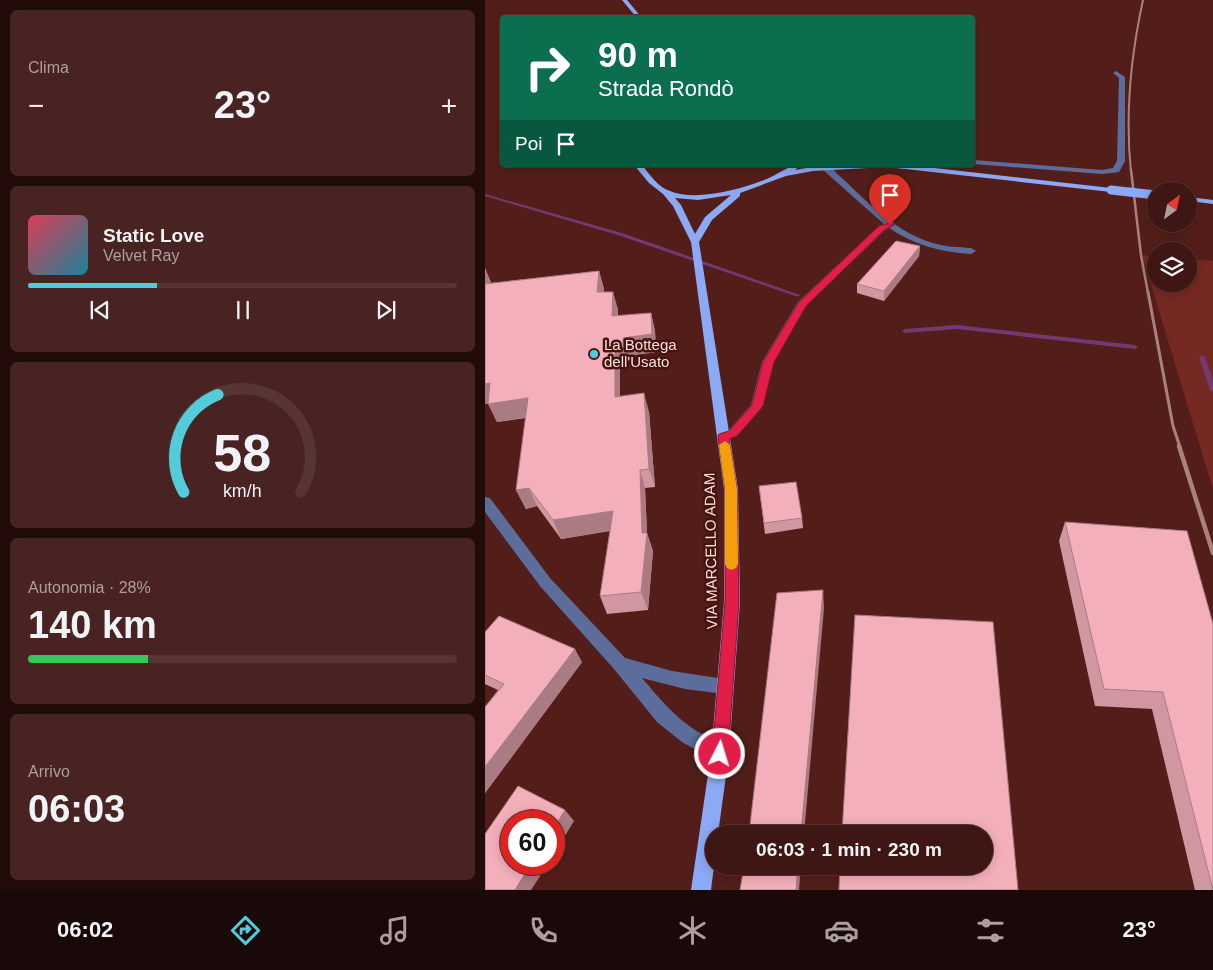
<!DOCTYPE html>
<html lang="it">
<meta charset="utf-8">
<style>
body{margin:0;font-family:Arial,sans-serif;background:#492321;color:#f1f3f6;height:100vh;display:flex;flex-direction:column;font-size:19px;white-space:nowrap}
*{box-sizing:border-box;margin:0}
p{font-size:16px;color:#ad9fa0}
.icon{flex:none;width:28px;height:28px;fill:none;stroke:currentColor;stroke-width:2;stroke-linecap:round;stroke-linejoin:round}
.map{position:relative;flex:1;overflow:hidden}
.side{display:flex;flex-direction:column;gap:10px;padding:10px;background:#220c0a;width:485px}
.side>*{flex:none}
.guide{position:absolute;left:15px;top:15px;width:475px;height:152px;border-radius:5px;box-shadow:0 2px 12px #0003,0 0 0 1px #573533;background:#0b6e4f;color:#fff;overflow:hidden}
.needle{width:32px;rotate:33deg}
.buttons{position:absolute;left:662px;top:182px;display:grid;gap:10px}
.buttons a{display:grid;place-items:center;width:50px;height:50px;border-radius:50%;background:#3e1613;box-shadow:0 2px 12px #0003,0 0 0 1px #573533;font-size:25px}
.speed{position:absolute;left:15px;top:810px;display:flex;gap:10px;font-size:25px;font-weight:700;text-align:center}
.speed>*{display:grid;place-content:center;width:65px;height:65px;border-radius:50%;background:#3e1613;box-shadow:0 2px 12px #0003,0 0 0 1px #573533;line-height:1}
.speed .limit{border:8px solid #d22;background:#fff;color:#111}
.pin{position:absolute;display:grid;place-items:center;width:42px;height:42px;color:#fff;margin:-51px -21px;border-radius:50% 50% 50% 0;rotate:-45deg;box-shadow:0 0 5px #0007}
.pin .icon{rotate:45deg}
.me{position:absolute;width:55px;margin:-28px;rotate:5deg;stroke-linejoin:round;filter:drop-shadow(0 0 4px #0008)}
.turn{display:flex;align-items:center;gap:18px;height:105px;padding:0 15px;font-size:22px}
.turn .icon{width:65px;height:65px;stroke-width:2.5}
.turn b{display:block;font-size:35px;line-height:42px}
.then{display:flex;align-items:center;height:48px;padding:0 15px;background:#0003;gap:10px;font-size:19px}
.big{font-size:38px;font-weight:600;line-height:1.1}
.side .card{flex:1;display:flex;flex-direction:column;justify-content:center;gap:8px;min-width:0;padding:0 18px;border-radius:8px;background:#492321}
.side .dial{align-items:center;gap:0}
.dial svg{height:130px;overflow:visible;fill:none;stroke:#573533;stroke-width:7;stroke-linecap:round;text-anchor:middle}
.dial text{fill:#f1f3f6;stroke:none}
.song{display:flex;align-items:center;gap:15px}
.cover{width:60px;height:60px;border-radius:8px;background:linear-gradient(135deg,hsl(350 70% 55%),hsl(190 70% 35%))}
.played{height:5px;border-radius:2px;background:linear-gradient(90deg,#53cbdb 30%,#573533 30%)}
.keys{display:flex;justify-content:space-around;direction:ltr}
.heat{display:flex;justify-content:space-between;align-items:center;font-size:28px;direction:ltr}
.charge{height:8px;border-radius:4px;background:linear-gradient(90deg,#34c759 28%,#573533 0)}
.trip{position:absolute;left:220px;top:825px;width:288px;height:50px;border-radius:25px;background:#3e1613;box-shadow:0 2px 12px #0003,0 0 0 1px #573533;font-weight:600;line-height:50px;text-align:center}
.tab-bar{display:flex;height:80px;justify-content:space-around;align-items:center;background:#190908;color:#ad9fa0}
.tab-bar .icon{width:35px;height:35px}
.tab-bar .active{color:#53cbdb}
.tab-bar b{font-size:22px;color:#f1f3f6}
main{display:flex;flex:1;min-height:0}
.map>svg:first-child{display:block}
.green{fill:#762922}
.lines{fill:none;stroke-linecap:round;stroke-linejoin:round}
.stream{fill:#733a72;fill-rule:evenodd}
.minor{fill:#5c6d9c;fill-rule:evenodd}
.primary{fill:#8ca9f6;fill-rule:evenodd}
.rail-far3{stroke:#aa827d;stroke-width:2}
.rail-far2{stroke:#aa827d;stroke-width:2.5}
.rail-far1{stroke:#aa827d;stroke-width:3}
.rail{stroke:#aa827d;stroke-width:4.5}
.primary-bridge{stroke:#8ca9f6;stroke-width:9}
.wall{fill:#d197a1}
.shaded-wall{fill:#aa7b83}
.building{fill:#f3b0bb;stroke:#aa7b83}
.route{fill:#e11d48;stroke:#92132f}
.slow{fill:#f59e0b}
.poi-dot{fill:#53cbdb;stroke:#47130f;stroke-width:2}
.labels{text-anchor:middle;stroke-width:5;stroke-linejoin:round;paint-order:stroke}
.poi-label{font-size:15px;fill:#fbdfdb;stroke:#47130f;text-anchor:start}
.street-label{font-size:15px;fill:#fbdfdb;stroke:#47130f}
</style>
<main>
<section class="side">
<div class="card"><p>Clima</p>
<div class="heat"><a>−</a><b class="big">23°</b><a>+</a></div>
</div>
<div class="card">
<div class="song"><i class="cover"></i><div><b>Static Love</b><p>Velvet Ray</p></div></div>
<div class="played"></div>
<div class="keys"><svg class="icon" aria-label="previous" viewBox="0 0 24 24"><path d="M18 5L8 12l10 7zM5 5v14"/></svg><svg class="icon" aria-label="pause" viewBox="0 0 24 24"><path d="M8 5v14M16 5v14"/></svg><svg class="icon" aria-label="next" viewBox="0 0 24 24"><path d="M6 5l10 7-10 7zM19 5v14"/></svg></div>
</div>
<div class="card dial"><svg viewBox="0 0 100 80">
<path d="M14 69A42 42 0 1 1 86 69"/>
<path d="M14 69A42 42 0 0 1 35 9" stroke="#53cbdb"/>
<text x="50" y="56" font-size="32" font-weight="700">58</text>
<text x="50" y="72" font-size="11">km/h</text>
</svg></div>
<div class="card"><p>Autonomia · 28%</p><b class="big">140 km</b><div class="charge"></div></div>
<div class="card"><p>Arrivo</p><b class="big">06:03</b></div>
</section>
<div class="map">
<svg width="728" height="890" viewBox="0 0 728 890">
<rect width="100%" height="100%" fill="#531e19"/>
<polygon class="green" points="657,255 671,256 671,284 704,284 704,259 728,261 728,489"/>
<g class="lines">
<g class="stream">
<polygon points="0,194 140,234 315,295 314,296 310,296 136,236 0,196"/>
<polygon points="472,325 650,345 653,347 650,349 472,329 420,333 417,331 420,329"/>
<polygon points="717,355 720,357 728,381 728,392 725,390 714,357"/>
</g>
<g class="minor">
<polygon points="631,71 640,77 640,161 634,172 617,174 488,164 488,160 617,170 628,168 632,161 634,78 628,73"/>
<path d="M337 165H343C374 193 406 231 448 243 460 247 473 247 486 248L491 251 486 254C455 252 430 245 404 228L400 230 321 306 289 362 276 409 252 436 238 440 234 439 232 436 234 433 244 430 266 405 277 362 313 302 394 226 399 224 337 169Z"/>
<path d="M0 497 5 498 65 578 140 658 187 671 246 680 248 686 246 692 240 694 200 689 157 678C173 697 189 716 210 730 221 737 239 742 244 754L241 760 235 763 197 742 172 722 129 669 55 586 0 512Z"/>
</g>
<g class="primary">
<polygon points="137,0 142,0 157,18 152,18"/>
<path d="M149 165H157C165 175 173 187 185 191 211 202 259 189 284 178 295 173 304 165 316 165L310 170 339 165H423L626 188 630 190 626 192 402 167 328 171 301 176 255 193V196L227 220 214 242 253 489 255 602 244 754 233 834H229V866L226 890H206L226 754 239 602V489L206 242 188 206 178 194 164 183ZM246 195 220 217 210 234 196 205 190 198 213 200Z"/>
<polygon points="704,197 728,200 728,204 704,201"/>
</g>
<path class="rail-far3" d="M646 172C640 115 646 55 658 0"/>
<polyline class="rail-far2" points="646,170 656,255 663,293"/>
<polyline class="rail-far1" points="663,292 688,426 695,447"/>
<polyline class="rail" points="694,446 728,553"/>
<polyline class="primary-bridge" points="626,190 671,195"/>
</g>
<g class="wall">
<polygon points="435,246 434,256 399,301 372,293 372,284"/>
<polygon points="0,268 6,283 114,271 119,289 118,292 133,309 133,316 166,313 170,331 171,352 143,356 143,364 135,365 135,396 164,412 170,487 160,488 162,533 168,551 163,610 122,614 115,596 125,531 76,539 52,506 41,509 31,490 41,418 12,422 3,403 0,404"/>
<polygon points="274,486 317,518 318,528 280,534"/>
<polygon points="580,522 728,624 728,890 710,890 667,709 610,706 574,541"/>
<polygon points="0,632 97,662 0,793 0,707 13,690 0,684"/>
</g>
<g class="shaded-wall">
<polygon points="435,246 434,256 399,301 399,291"/>
<polygon points="0,268 7,285 0,290"/>
<polygon points="114,271 119,289 117,310 112,292"/>
<polygon points="128,292 133,309 132,334 127,316"/>
<polygon points="166,313 170,331 171,352 143,356 143,364 135,365 135,416 130,397 130,347 138,338"/>
<polygon points="5,383 14,402 0,404 0,384"/>
<polygon points="159,393 164,412 170,487 164,469"/>
<polygon points="43,398 51,416 12,422 3,404"/>
<polygon points="155,470 160,488 162,533 168,551 163,610 156,592 157,533"/>
<polygon points="44,488 52,506 41,509 31,490"/>
<polygon points="128,511 135,529 76,539 68,520"/>
<polygon points="338,590 339,608 319,834 316,834"/>
<polygon points="90,649 97,662 0,793 0,767"/>
<polygon points="80,810 89,821 69,854 69,828"/>
<polygon points="46,864 63,864 46,890 30,890"/>
<polygon points="313,866 316,866 314,890 311,890"/>
</g>
<g class="building">
<polygon points="411,241 435,246 399,291 372,284"/>
<polygon points="114,271 112,292 128,292 127,316 166,313 167,334 138,338 138,346 130,347 130,397 159,393 164,469 155,470 157,533 162,533 156,592 115,596 128,511 68,520 44,488 31,490 43,398 3,404 5,383 0,384 0,284"/>
<polygon points="311,482 317,518 279,523 274,486"/>
<polygon points="580,522 702,531 728,624 728,890 678,692 619,689"/>
<polygon points="338,590 316,834 264,834 292,593"/>
<polygon points="370,615 508,622 533,890 354,890 355,866 499,866 499,834 357,834"/>
<polygon points="14,616 90,649 0,767 0,707 19,684 0,675 0,632"/>
<polygon points="33,786 80,810 69,828 69,821 26,821 26,864 46,864 30,890 0,890 0,834"/>
<polygon points="259,866 313,866 311,890 255,890"/>
</g>
<polygon class="route" points="405,223 409,225 399,230 321,306 289,362 278,406 252,436 244,439 252,489 254,602 243,754 241,759 235,762 229,759 227,754 240,602 240,489 233,436 234,434 244,431 267,405 278,362 314,302 394,226"/>
<polygon class="slow" points="240,441 245,445 252,489 253,564 251,568 246,570 242,568 240,564 240,489 234,445"/>
<circle class="poi-dot" cx="109" cy="354" r="5"/>
<g class="labels">
<g class="poi-label">
<text x="119" y="350">La Bottega<tspan x="119" dy="17">dell'Usato</tspan></text>
</g>
<g class="street-label">
<text transform="translate(226 551) rotate(-91)" y="5">VIA MARCELLO ADAM</text>
</g>
</g>
</svg>
<div class="buttons">
<a><svg class="needle" viewBox="-14 -14 28 28"><path d="M0-13l5 13h-10z" fill="#e53935"/><path d="M0 13l5-13h-10z" fill="#ad9fa0"/></svg></a>
<a><svg class="icon" aria-label="layers" viewBox="0 0 24 24"><path d="M12 4l9 5-9 5-9-5zM3 14l9 5 9-5"/></svg></a>
</div>
<div class="speed"><div class="limit">60</div></div>
<div class="pin" style="left:405px;top:225px;background:#d93025"><svg class="icon" aria-label="arrive" viewBox="0 0 24 24"><path d="M6 21V4h12l-3 4 3 4H6"/></svg></div>
<svg class="me" style="left:235px;top:754px" viewBox="-20 -20 40 40"><circle r="17" fill="#e11d48" stroke="#fff" stroke-width="3"/><path d="M0-11L8 9 0 5-8 9z" fill="#fff"/></svg>
<div class="trip">06:03 · 1 min · 230 m</div>
<div class="guide">
<div class="turn"><svg class="icon" aria-label="right" viewBox="0 0 24 24"><path d="M7 20v-9h11M14 6l5 5-5 5"/></svg><div><b>90 m</b>Strada Rondò</div></div>
<div class="then">Poi<svg class="icon" aria-label="arrive" viewBox="0 0 24 24"><path d="M6 21V4h12l-3 4 3 4H6"/></svg></div>
</div>
</div>
</main>
<nav class="tab-bar">
<b>06:02</b>
<svg class="icon active" aria-label="directions" viewBox="0 0 24 24"><path d="M12 3l9 9-9 9-9-9zM9 14v-3h6M13 9l2 2-2 2"/></svg>
<svg class="icon" aria-label="music" viewBox="0 0 24 24"><path d="M9 18V5l10-2v13"/><circle cx="6" cy="18" r="3"/><circle cx="16" cy="16" r="3"/></svg>
<svg class="icon" aria-label="phone" viewBox="0 0 24 24"><path d="M5 4h4l2 5-3 2q2 4 5 5l2-3 5 2v4C11 20 4 13 5 4z"/></svg>
<svg class="icon" aria-label="climate" viewBox="0 0 24 24"><path d="M12 3v18M4 7l16 10M4 17L20 7"/></svg>
<svg class="icon" aria-label="car" viewBox="0 0 24 24"><path d="M5 17H2v-5l4-1 3-4h7l3 4 3 1v5h-3M9 17h6M6 11h13"/><circle cx="7" cy="17" r="2"/><circle cx="17" cy="17" r="2"/></svg>
<svg class="icon" aria-label="filters" viewBox="0 0 24 24"><path d="M4 7h16M4 17h16"/><circle cx="9" cy="7" r="2"/><circle cx="15" cy="17" r="2"/></svg>
<b>23°</b>
</nav>
